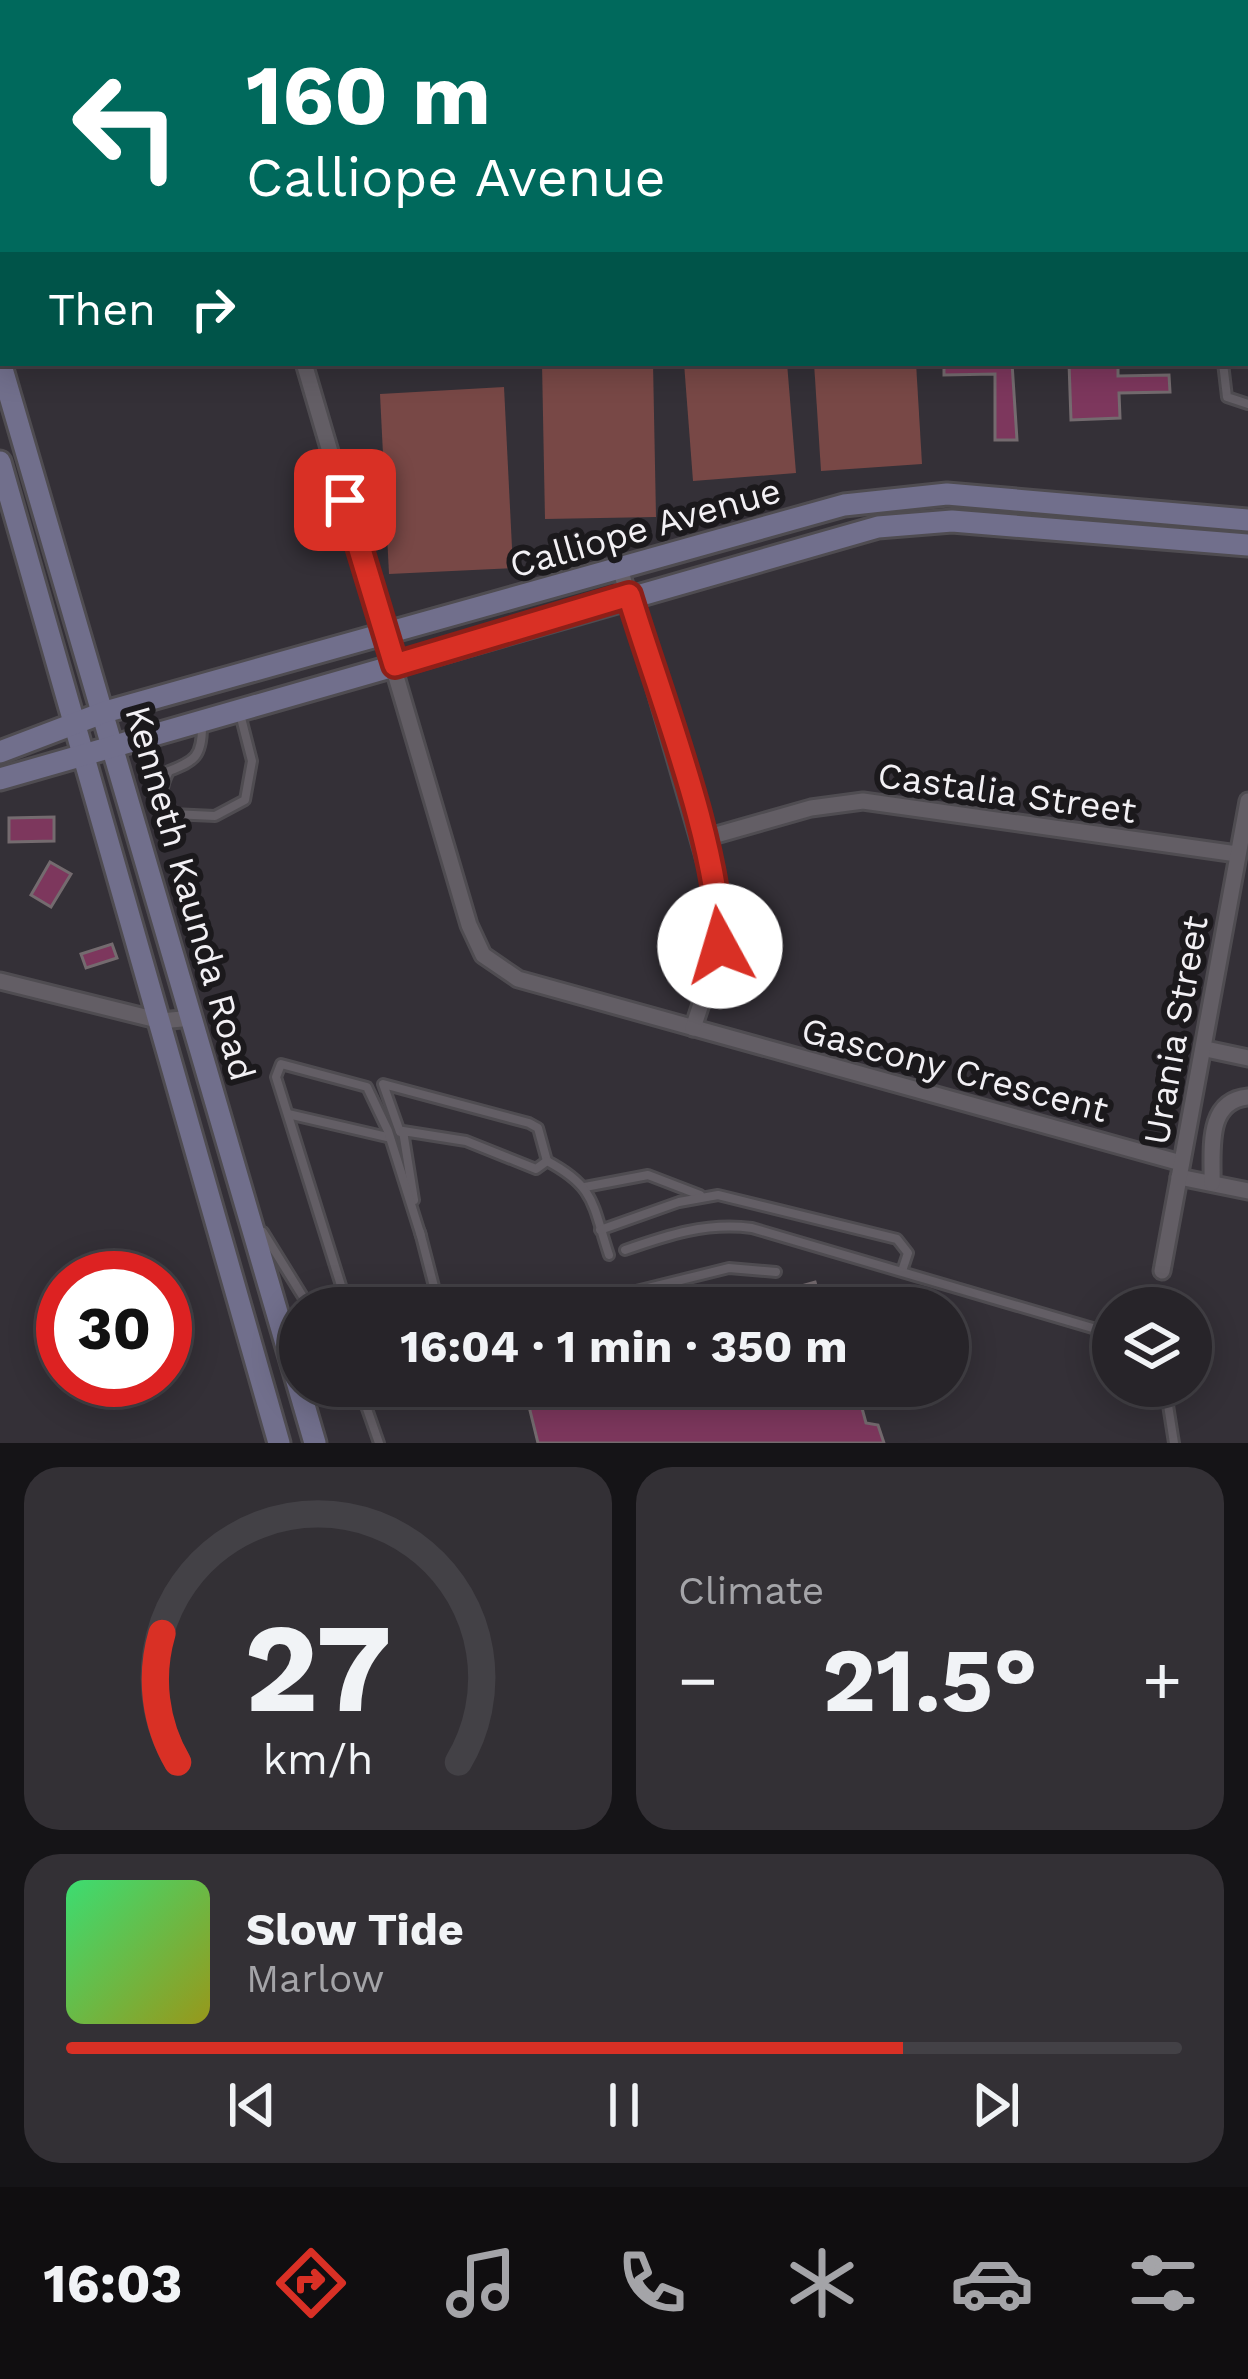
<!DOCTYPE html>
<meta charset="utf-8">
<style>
body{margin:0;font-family:"Work Sans",sans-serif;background:#333035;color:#f1f3f6;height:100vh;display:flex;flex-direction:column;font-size:45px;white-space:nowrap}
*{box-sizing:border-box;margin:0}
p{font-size:39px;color:#a4a4a8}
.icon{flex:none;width:66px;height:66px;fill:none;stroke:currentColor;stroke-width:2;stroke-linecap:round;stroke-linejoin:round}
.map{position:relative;height:1443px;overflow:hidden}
.panel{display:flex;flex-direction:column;gap:24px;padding:24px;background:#151417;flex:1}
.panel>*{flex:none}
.top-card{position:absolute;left:0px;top:0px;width:1248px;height:366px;box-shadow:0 6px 30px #0003,0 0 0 3px #434146;background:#00695c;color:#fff;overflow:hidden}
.tools{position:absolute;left:1092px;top:1287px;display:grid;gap:24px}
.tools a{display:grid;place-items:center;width:120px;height:120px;border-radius:50%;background:#272429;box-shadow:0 6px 30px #0003,0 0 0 3px #434146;font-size:60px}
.speed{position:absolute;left:36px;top:1251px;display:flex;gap:24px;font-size:60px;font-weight:700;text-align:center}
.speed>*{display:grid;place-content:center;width:156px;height:156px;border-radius:50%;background:#272429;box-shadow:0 6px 30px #0003,0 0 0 3px #434146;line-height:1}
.speed .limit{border:18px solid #d22;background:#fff;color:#111}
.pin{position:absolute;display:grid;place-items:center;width:102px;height:102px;color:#fff;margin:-51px;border-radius:24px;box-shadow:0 6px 18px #0006}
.me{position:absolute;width:132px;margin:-66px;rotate:354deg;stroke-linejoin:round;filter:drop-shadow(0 0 9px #0008)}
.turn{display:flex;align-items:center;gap:42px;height:252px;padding:0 48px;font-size:54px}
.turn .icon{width:156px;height:156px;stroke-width:2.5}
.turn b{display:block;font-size:84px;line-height:102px}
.then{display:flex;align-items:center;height:114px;padding:0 48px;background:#0003;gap:24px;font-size:45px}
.big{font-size:90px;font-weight:700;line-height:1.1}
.panel .widget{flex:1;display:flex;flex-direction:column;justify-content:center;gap:18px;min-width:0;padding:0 42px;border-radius:36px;background:#333035}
.panel .dial{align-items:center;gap:0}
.dial svg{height:312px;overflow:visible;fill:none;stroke:#434146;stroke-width:7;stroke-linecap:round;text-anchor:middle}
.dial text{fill:#f1f3f6;stroke:none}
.song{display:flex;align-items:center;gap:36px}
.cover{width:144px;height:144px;border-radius:18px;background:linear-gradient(135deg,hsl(140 70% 55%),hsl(60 70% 35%))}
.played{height:12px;border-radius:6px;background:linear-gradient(90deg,#d93025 75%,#434146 75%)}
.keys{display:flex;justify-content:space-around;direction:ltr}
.heat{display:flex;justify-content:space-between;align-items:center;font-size:66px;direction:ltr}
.panel .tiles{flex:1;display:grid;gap:24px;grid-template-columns:1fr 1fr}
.widget:last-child{grid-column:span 2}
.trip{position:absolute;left:279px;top:1287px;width:690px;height:120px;border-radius:60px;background:#272429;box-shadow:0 6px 30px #0003,0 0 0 3px #434146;font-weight:700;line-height:120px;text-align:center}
.menu{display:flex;height:192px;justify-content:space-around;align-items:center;background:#100e10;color:#a4a4a8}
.menu .icon{width:84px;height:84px}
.menu .selected{color:#d93025}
.menu b{font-size:54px;color:#f1f3f6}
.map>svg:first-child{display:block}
.pitch{fill:#784846}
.building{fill:#7d375d;stroke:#746b6f;stroke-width:3}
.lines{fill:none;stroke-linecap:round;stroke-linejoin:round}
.lane-casing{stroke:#4f4c51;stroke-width:14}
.street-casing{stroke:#4f4c51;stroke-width:21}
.secondary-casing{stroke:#4f4c51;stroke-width:27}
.lane{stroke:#635e65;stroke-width:8}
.street{stroke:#635e65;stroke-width:15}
.secondary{stroke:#716f8c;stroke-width:21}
.route-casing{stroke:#8d1f18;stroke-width:30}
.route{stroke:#d93025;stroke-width:21}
.labels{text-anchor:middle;stroke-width:12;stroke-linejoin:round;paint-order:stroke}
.street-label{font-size:36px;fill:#f2f0f4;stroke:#1b191c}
</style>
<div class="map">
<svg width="1248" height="1443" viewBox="0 0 1248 1443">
<rect width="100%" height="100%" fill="#343037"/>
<g class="pitch">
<polygon points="542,363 653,363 656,517 545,519"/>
<polygon points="684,363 787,363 796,473 693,481"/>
<polygon points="814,363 916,363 922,464 821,471"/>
<polygon points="504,387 513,568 389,574 380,394"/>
</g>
<g class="building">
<polygon points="944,363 1012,363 1017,440 995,440 995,374 944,375"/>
<polygon points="1069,363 1118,363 1118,376 1169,375 1170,392 1119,393 1120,418 1071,420"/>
<polygon points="54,817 54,841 9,842 9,818"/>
<polygon points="50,862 71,874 51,907 31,895"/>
<polygon points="112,944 117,958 86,968 81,954"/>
<polygon points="815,1282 822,1308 737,1308 737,1304"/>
<polygon points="524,1386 856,1386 866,1423 878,1425 884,1443 538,1443"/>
</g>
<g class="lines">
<g class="lane-casing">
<g id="lane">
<polyline points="1245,185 1248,185"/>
<polyline points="0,281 3,280"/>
<polyline points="1223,363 1227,397 1248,404"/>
<path d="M202 727C202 756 195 761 169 771 160 789 160 798 172 814L215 816 245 800 252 761 240 714"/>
<polyline points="288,1114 387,1137"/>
<polyline points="400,1132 383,1084 529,1123 538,1128 547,1161"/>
<polyline points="585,1187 648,1175 700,1195"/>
<path d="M414 1200 403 1131 466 1141 536 1169 547 1161C596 1187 592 1204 609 1255"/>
<polyline points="600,1230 679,1202 718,1195 897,1239 908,1253 902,1271"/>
<polyline points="263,1232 310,1308"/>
<polyline points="420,1232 439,1306"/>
<path d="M625 1250C668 1235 706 1222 752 1228L1113 1334"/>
<polyline points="636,1291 729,1268 776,1272"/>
<polyline points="348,1308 276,1077 281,1064 367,1087 388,1131 421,1236"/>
<polyline points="359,1386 379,1443"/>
<polyline points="1165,1386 1174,1443"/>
</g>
</g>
<g class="street-casing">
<g id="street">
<polyline points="333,0 338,3"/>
<polyline points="1243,0 1243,3"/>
<polyline points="366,3 368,0"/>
<polyline points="1245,45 1248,112"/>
<polyline points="304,363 469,925 483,955 518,979 1181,1163"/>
<polyline points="620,568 716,898 720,947 693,1028"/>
<polyline points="702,839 811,808 863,801 1237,854"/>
<polyline points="0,981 161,1021 192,1018"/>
<polyline points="1206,1049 1248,1058"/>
<polyline points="1179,1177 1248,1191"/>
<path d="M1212 1183C1213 1151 1205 1101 1248 1097"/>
<polyline points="1162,1271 1248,801"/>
</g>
</g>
<g class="secondary-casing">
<g id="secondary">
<polyline points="23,3 25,0"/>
<polyline points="0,44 3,38"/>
<polyline points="0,362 315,1443"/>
<polyline points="0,462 279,1443"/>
<polyline points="0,752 105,712 844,505 947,494 1248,520"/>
<polyline points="0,779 878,527 952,521 1248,545"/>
</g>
</g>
<use href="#lane" class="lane"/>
<use href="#street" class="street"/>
<use href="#secondary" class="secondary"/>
</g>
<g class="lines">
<g class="route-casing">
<path id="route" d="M345 500 395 665 629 595C659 694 720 847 720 946"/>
</g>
<use href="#route" class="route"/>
</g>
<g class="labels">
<g class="street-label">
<text transform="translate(645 527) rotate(-16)" y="13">Calliope Avenue</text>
<text transform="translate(1007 792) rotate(8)" y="13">Castalia Street</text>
<text transform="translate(191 893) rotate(74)" y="13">Kenneth Kaunda Road</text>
<text transform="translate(1175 1030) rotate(-80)" y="13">Urania Street</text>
<text transform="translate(955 1069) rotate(15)" y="13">Gascony Crescent</text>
</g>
</g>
</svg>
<div class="tools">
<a><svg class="icon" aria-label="layers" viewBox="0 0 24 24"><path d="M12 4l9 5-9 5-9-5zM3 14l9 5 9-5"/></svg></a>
</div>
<div class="speed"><div class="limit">30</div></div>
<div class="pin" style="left:345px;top:500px;background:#d93025"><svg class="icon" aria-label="arrive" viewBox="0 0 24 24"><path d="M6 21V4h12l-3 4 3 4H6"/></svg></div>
<svg class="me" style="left:720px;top:946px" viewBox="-20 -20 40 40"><circle r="19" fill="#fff"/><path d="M0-13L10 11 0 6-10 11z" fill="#d93025"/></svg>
<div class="trip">16:04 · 1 min · 350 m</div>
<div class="top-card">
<div class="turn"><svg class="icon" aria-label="left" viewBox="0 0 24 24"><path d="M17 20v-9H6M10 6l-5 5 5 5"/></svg><div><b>160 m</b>Calliope Avenue</div></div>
<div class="then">Then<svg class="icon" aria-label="right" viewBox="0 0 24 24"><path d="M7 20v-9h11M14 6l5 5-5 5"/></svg></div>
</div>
</div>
<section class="panel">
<div class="tiles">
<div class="widget dial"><svg viewBox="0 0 100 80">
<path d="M14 69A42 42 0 1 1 86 69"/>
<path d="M14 69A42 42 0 0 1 10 36" stroke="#d93025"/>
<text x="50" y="56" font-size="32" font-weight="700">27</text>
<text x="50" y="72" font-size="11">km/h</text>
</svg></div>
<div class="widget"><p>Climate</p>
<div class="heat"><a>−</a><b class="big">21.5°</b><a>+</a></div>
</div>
<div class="widget">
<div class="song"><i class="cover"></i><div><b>Slow Tide</b><p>Marlow</p></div></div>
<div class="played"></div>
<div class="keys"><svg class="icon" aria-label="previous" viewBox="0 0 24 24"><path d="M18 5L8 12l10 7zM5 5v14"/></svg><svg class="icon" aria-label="pause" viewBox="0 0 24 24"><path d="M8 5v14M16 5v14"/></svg><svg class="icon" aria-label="next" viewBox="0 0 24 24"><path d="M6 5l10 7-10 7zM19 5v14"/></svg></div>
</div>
</div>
</section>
<nav class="menu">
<b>16:03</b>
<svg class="icon selected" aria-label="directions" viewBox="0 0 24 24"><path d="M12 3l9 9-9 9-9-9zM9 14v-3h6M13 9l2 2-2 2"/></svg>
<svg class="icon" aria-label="music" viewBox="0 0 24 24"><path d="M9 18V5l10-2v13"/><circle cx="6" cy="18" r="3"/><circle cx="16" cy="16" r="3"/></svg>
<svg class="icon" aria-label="phone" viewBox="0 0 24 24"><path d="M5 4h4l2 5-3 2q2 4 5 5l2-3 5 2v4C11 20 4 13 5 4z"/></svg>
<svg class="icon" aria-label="climate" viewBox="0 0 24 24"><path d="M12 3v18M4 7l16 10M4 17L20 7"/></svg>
<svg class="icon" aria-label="car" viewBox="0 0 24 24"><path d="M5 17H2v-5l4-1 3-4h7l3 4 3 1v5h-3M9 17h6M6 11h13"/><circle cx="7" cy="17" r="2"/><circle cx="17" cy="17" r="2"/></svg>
<svg class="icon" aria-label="filters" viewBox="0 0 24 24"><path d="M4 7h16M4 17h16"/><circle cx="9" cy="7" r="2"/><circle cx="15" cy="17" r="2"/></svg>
</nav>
